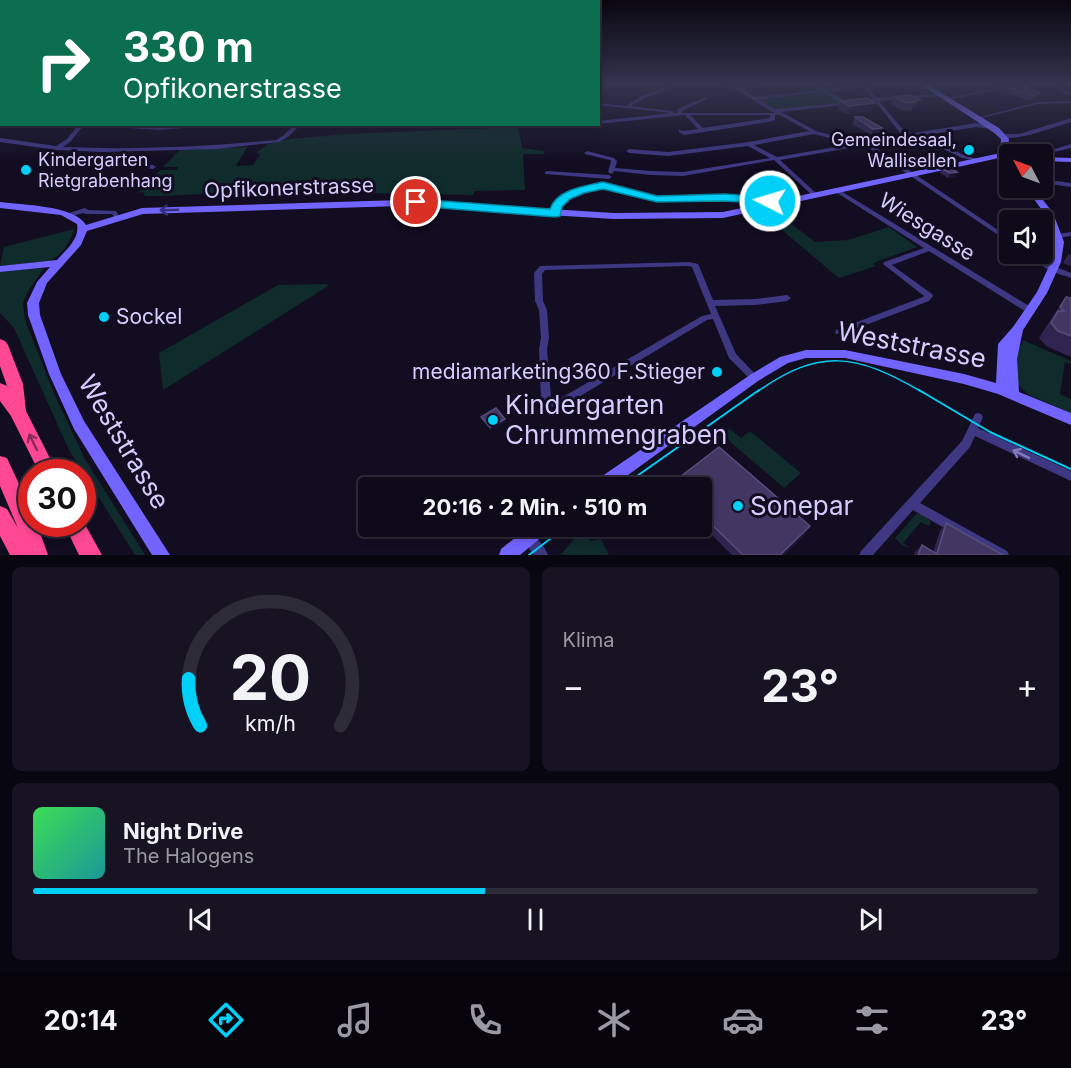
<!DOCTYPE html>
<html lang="de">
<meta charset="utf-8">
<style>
body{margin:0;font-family:Inter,sans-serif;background:#171322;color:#f1f3f6;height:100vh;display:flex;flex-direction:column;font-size:22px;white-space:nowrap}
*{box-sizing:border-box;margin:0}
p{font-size:20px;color:#9b9aa2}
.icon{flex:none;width:33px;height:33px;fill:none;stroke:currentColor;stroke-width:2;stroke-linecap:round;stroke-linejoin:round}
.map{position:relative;height:555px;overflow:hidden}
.panel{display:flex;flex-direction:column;gap:12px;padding:12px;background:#08060e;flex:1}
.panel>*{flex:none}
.banner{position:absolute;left:0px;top:0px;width:600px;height:126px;box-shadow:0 3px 9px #0003,0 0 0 2px #2e2b38;background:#0b6e4f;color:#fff;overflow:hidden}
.needle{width:39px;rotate:311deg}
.fabs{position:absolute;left:999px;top:144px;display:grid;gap:12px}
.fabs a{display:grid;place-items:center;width:54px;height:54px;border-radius:6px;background:#0e0a19;box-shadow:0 3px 9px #0003,0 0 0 2px #2e2b38;font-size:30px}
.speed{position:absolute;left:18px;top:459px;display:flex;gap:12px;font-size:30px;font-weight:700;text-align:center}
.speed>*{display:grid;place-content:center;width:78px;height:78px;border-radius:50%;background:#0e0a19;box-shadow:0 3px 9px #0003,0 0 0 2px #2e2b38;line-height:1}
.speed .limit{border:9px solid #d22;background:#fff;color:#111}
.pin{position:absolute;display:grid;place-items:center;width:51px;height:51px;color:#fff;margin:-26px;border:3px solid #fff;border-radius:50%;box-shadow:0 2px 6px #0007}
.me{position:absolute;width:66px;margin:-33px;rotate:275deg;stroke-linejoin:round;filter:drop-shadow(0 0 4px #0008)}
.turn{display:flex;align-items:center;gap:21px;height:126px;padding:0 24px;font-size:27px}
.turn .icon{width:78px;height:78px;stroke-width:2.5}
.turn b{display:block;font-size:42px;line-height:51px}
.big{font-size:45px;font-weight:700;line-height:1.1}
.panel .card{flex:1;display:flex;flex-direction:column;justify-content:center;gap:9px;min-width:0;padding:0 21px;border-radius:9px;background:#171322}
.panel .dial{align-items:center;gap:0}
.dial svg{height:156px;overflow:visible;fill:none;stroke:#2e2b38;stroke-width:7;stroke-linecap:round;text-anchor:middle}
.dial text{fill:#f1f3f6;stroke:none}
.song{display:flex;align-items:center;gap:18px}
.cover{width:72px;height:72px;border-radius:9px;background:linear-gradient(135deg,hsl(130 70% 55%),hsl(180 70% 35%))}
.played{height:6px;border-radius:3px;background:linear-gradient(90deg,#00cff8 45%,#2e2b38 45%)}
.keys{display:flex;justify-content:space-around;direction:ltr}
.heat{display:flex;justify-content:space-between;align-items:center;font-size:33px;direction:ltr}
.panel .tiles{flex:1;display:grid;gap:12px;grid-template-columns:1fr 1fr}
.card:last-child{grid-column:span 2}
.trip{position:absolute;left:358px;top:477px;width:354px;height:60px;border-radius:6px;background:#0e0a19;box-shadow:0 3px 9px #0003,0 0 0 2px #2e2b38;font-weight:700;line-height:60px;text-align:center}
.tab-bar{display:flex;height:96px;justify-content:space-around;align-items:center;background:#06040a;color:#9b9aa2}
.tab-bar .icon{width:42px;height:42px}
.tab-bar .current{color:#00cff8}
.tab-bar b{font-size:27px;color:#f1f3f6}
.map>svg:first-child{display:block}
.green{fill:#102b2b}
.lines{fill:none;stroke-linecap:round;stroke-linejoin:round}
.street{fill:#3e3781;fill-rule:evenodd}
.secondary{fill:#7264ff;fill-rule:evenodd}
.highway{fill:#ff4894;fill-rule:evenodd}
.tram-far1{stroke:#00cff8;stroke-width:1.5}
.tram{stroke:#00cff8;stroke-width:2}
.wall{fill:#302550}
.shaded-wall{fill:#1d1435}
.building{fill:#423763;stroke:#594e7b;stroke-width:1.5}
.oneway{stroke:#38307a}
.oneway2{stroke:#882a5a}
.oneway3{stroke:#827aba}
.route{fill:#00cff8;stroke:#0087a1;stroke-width:1.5}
.poi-dot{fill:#00cff8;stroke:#120d21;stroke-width:2}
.labels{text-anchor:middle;stroke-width:6;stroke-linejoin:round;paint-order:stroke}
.far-poi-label{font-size:18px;fill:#d6cdff;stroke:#120d21;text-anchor:end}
.street-label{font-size:21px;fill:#d6cdff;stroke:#120d21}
.poi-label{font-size:21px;fill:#d6cdff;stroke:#120d21;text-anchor:start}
.near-street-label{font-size:26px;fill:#d6cdff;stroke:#120d21}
.near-poi-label{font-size:26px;fill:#d6cdff;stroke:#120d21;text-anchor:start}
</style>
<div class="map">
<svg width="1071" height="555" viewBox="0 0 1071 555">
<rect width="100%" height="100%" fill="#120d21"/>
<g class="green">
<polygon points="824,92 842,103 779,109 760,101"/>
<polygon points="518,127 522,148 545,151 544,154 523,154 525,190 475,191 473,195 307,192 309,185 307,189 162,196 145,196 143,192 138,193 160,170 177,170 178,167 163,167 180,150 247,147 236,166 253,165 260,155 257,152 268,144 291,139 345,134"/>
<polygon points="790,223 815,242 848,240 889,227 917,247 878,261 873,264 876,266 839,278 777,226"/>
<path d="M74 229C71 242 61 256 49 261L0 266 4 247Z"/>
<polygon points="44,268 27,293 23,303 25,320 55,396 85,459 145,555 135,555 69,450 14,328 0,313 0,272"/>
<polygon points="327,284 328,286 163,390 159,353 278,285"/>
<polygon points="1023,340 1071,361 1071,364 1065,362 1060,394 1071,399 1071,413 1029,395 1017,384 1016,356 1019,345 1021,346"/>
<polygon points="730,429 741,438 750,431 801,473 784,488 720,433"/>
<polygon points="917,513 925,516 931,522 929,526 921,522 903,543 910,548 902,545 895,538"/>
<polygon points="580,533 591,541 601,539 609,555 560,555"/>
</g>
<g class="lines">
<g class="street">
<polygon points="609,84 617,84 610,86 608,85"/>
<path d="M677 84H683L645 98 631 106 672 111 674 112 673 113H677L678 109 705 97H707V99L682 111V113H775L772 112 736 89 713 85 711 84 730 86 729 84H734L738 87 770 84H785L783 85 742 89 755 97 820 90 811 84H816L825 89 865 84 877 98 941 94V95L939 96 879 101 905 132 914 133 976 123 993 126 994 127 991 129 976 127 914 137 937 142 966 156 978 159V161L962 158 933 144 901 137 868 144 873 146 1010 238V243L869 148 861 146 780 160 817 194V196H813L774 160 683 176 651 175 614 171 613 173 611 174 608 172 611 161 610 160 585 154 584 153 587 151 614 158 617 161 615 168 651 171 683 172 770 158 748 146 668 156 629 153 626 151 629 149 668 152 749 142 809 131 780 115H775V120L769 122 684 135 679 132V130L685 131 698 129 685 115 598 124V121L671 113 598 105V103L626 106 641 96ZM863 87 873 99 860 100V102L875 101 901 134 861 143 816 131 781 112 852 104V102H847L829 92ZM823 92 841 103 776 109 759 100ZM690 115H770V118L703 128ZM814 134 853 144 777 157 754 145Z"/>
<polygon points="1013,84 1055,84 1071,93 1071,96 1050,85 1014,86 947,100 945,99"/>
<rect x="0" y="97" width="2" height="2"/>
<polygon points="1071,101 1071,103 1038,104 978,119 976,118 1038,102"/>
<rect x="0" y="114" width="2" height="2"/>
<path d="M1071 118V122C1052 127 1017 143 999 136L1002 134H1019Z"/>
<path d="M79 124H123L159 126 195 124H234L159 130 84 125 71 141 63 147C134 150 205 147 276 140L284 135 295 124H301L288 137 279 142 217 149 102 152 57 150 0 142V138L56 146 67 139Z"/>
<polygon points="508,124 564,124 506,127 505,126"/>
<polygon points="1071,144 1071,148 1042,155 1038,154"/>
<polygon points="78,158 153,165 156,167 153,169 76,161 76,159"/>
<polygon points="547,171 609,175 612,177 609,179 545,174 545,172"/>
<polygon points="1042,179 1071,183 1071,187 1042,183"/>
<path d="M596 184 610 185 644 195 657 197H757L771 199 779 204 776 206 767 202 757 201H657C622 197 580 168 558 214L556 215 553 213C560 194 578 187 596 184Z"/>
<polygon points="836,188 1034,309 1035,311 1034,313 1028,313 929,251 892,265 932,294 933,296 929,301 842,334 836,334 835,332 836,330 923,297 924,296 883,264 884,262 924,248 834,191 833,190"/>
<polygon points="85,208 88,210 116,211 120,218 117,220 115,219 112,214 86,214 83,213 68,217 65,215 66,214"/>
<polygon points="1048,211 1051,213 1050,214 1009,221 1006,219 1009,217"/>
<polygon points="1071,232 1071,236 1058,238 1055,236 1058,234"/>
<polygon points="1025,254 1033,254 1056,267 1071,273 1071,278 1050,271"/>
<path d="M689 262 698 264 699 266 713 300 755 299 787 295 791 298 787 301 755 305 715 306 736 354 757 376 759 378 757 380 754 381 751 380 729 358 713 319 707 320 567 404 555 408 543 402 541 399 539 349 541 338 539 310 535 301 534 273 540 266ZM688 266 692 267 711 314 702 316 561 398 556 400 551 397 547 349 549 338 547 310 543 301 542 274 545 270Z"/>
<polygon points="978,413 981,414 983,417 978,428 1071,471 1071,481 975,436 970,447 920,503 1007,551 1009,555 991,555 913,510 873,555 859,555 861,551 962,441 975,414"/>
<path d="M528 532C536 536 545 547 548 555H534L524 542 522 538 524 534Z"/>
</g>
<g class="secondary">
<polygon points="920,84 927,84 999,128 1009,139 1007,156 1004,156 1000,154 1001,139 993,132"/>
<path d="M996 154H999V158L723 218 614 219 401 206 143 214 87 231 81 245 47 283 39 303 40 315 61 374 84 421 170 555H152L74 429 49 374 28 315 27 303 37 282 50 267 0 272V266L57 260C66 250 80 239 77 224L61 215 0 208V202C21 205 75 205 86 225L142 208 401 200 614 213 723 212Z"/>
<polygon points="1042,157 1071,158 1071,162 1042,161"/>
<polygon points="1004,158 1010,158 1010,166 1003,160"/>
<polygon points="1026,188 1034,188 1053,213 1064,242 1061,262 1047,293 1023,330 1017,359 1019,392 1071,413 1071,425 998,394 964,384 845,358 806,358 788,363 758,381 610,488 590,488 592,483 750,375 780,357 806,350 845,350 964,374 996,383 998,344 1013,327 1037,292 1051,262 1054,242 1044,213"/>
<polygon points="530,526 551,526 549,531 520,555 499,555 501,549"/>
</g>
<g class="highway">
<polygon points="0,339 5,341 8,345 23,384 26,411 57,472 39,472 11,416 0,401 0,383 7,386 0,366"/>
<polygon points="0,456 7,458 32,512 32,524 37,524 48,555 10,555 0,536 0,506 7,509 18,528 0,486"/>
<polygon points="82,519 102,555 79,555 64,524 82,524"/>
</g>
<path class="tram-far1" d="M757 392C820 347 857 354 922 392"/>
<g class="tram">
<polyline points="919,390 990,432 1071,469"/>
<polyline points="620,488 759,390"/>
<polyline points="529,555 567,526"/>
</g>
</g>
<g class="wall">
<polygon points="1003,85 1027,86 1026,88 1040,93 1037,99 1030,101 1000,91"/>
<polygon points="894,97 920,100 916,108 912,108 912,110 904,111 891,105"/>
<polygon points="841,101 872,111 846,114 838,109"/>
<polygon points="855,117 882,128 879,134 871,135 852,124"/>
<polygon points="942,169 957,172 955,177 948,178 940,173"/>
<polygon points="1071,254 1071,266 1063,263 1068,255"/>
<polygon points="1066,297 1071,298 1071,357 1046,346 1039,338 1055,313"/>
<polygon points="481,417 505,419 505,422 490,430 482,419"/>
<polygon points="719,447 810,526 805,534 784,555 732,555 702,525 702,488 670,488 671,484"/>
<polygon points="946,523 1003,555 914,555 915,552 922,545 933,552 940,531"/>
</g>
<g class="shaded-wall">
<polygon points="1040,93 1037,99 1030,101 1033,96"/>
<polygon points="920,100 916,108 912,108 915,102 914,101"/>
<polygon points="875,103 872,111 846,114 849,106"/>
<polygon points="882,128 879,134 871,135 873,129"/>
<polygon points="957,172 955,177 948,178 950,173"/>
<polygon points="505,419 505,422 490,430 490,427"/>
<polygon points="810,526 805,534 784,555 780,555"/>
</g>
<g class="building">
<polygon points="1013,84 1024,84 1027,86 1024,87 1040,93 1033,96 1003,85"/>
<polygon points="910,95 920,100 914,101 915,102 907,103 894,97"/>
<polygon points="868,98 875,103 849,106 841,101"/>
<polygon points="855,117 863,117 882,128 873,129"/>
<polygon points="949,167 957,172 950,173 942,169"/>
<polygon points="1066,297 1071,298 1071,336 1058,331 1051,323 1058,311 1064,311 1060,307"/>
<polygon points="496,408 505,419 490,427 481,417"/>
<polygon points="719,447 810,526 780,555 743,555 702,515 702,488 674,488 671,484"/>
<polygon points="946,523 1003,555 918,555 922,545 937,554"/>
</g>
<defs><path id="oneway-shaft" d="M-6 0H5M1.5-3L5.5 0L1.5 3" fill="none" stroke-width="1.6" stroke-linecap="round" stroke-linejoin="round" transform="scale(1.5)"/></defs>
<use class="oneway" href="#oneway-shaft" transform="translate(169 210) rotate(178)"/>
<use class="oneway2" href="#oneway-shaft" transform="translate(33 442) rotate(-116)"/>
<use class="oneway3" href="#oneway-shaft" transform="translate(1021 454) rotate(-154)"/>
<linearGradient id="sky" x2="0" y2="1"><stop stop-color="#0a0712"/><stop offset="0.52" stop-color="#33354e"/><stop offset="1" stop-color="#33354e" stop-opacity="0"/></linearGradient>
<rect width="1071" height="162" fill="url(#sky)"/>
<path class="route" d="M603 182 657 196 724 194 770 197 775 201 770 204 724 201 657 202 603 189 584 193 570 199 562 207 560 216 555 217 416 206 410 202 416 199 550 209C557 189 585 186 603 182Z"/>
<g class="poi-dot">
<circle cx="969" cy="150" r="6"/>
<circle cx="26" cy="170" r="6"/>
<circle cx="104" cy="317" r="6"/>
<circle cx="717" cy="372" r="6"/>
<circle cx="493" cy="420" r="6"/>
<circle cx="738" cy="506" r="6"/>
</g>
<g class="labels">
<g class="far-poi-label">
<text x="957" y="146">Gemeindesaal,<tspan x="957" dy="21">Wallisellen</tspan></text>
<text x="38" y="166" text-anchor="start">Kindergarten<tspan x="38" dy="21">Rietgrabenhang</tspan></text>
</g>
<g class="street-label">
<text transform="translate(289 188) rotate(-2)" y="7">Opfikonerstrasse</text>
<text transform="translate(927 227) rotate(32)" y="7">Wiesgasse</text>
</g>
<g class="poi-label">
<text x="116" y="324">Sockel</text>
<text x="705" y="379" text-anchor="end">mediamarketing360 F.Stieger</text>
</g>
<g class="near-street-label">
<text transform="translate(912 345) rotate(11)" y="9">Weststrasse</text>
<text transform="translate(124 442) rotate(59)" y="9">Weststrasse</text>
</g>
<g class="near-poi-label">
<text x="505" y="414">Kindergarten<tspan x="505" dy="30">Chrummengraben</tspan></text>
<text x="750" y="515">Sonepar</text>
</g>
</g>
</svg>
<div class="fabs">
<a><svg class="needle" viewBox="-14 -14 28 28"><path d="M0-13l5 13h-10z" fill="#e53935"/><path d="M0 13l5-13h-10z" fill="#9b9aa2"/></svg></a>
<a><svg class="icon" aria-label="sound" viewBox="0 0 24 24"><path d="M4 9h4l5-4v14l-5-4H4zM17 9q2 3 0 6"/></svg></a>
</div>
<div class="speed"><div class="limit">30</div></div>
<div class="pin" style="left:416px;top:202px;background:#d93025"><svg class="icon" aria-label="arrive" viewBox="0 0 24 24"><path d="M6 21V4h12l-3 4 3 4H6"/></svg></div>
<svg class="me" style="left:770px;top:201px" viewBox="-20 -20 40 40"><circle r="17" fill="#00cff8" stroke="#fff" stroke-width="3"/><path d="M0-11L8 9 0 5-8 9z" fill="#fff"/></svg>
<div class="trip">20:16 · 2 Min. · 510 m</div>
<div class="banner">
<div class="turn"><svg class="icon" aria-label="right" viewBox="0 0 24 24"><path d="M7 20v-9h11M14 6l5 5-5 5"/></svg><div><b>330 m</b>Opfikonerstrasse</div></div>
</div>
</div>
<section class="panel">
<div class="tiles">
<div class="card dial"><svg viewBox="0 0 100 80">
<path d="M14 69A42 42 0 1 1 86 69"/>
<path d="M14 69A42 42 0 0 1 8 45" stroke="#00cff8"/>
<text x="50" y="56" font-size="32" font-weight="700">20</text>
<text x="50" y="72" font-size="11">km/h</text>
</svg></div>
<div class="card"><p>Klima</p>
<div class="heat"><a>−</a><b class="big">23°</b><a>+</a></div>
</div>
<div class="card">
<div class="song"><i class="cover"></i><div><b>Night Drive</b><p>The Halogens</p></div></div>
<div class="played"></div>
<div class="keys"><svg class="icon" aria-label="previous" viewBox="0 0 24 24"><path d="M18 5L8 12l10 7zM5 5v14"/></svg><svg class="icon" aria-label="pause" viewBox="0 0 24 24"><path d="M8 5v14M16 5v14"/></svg><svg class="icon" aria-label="next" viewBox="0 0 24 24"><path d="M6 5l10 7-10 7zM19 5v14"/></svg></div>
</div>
</div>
</section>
<nav class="tab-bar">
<b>20:14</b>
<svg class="icon current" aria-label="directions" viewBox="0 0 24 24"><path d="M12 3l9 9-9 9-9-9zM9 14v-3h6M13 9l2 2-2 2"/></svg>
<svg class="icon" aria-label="music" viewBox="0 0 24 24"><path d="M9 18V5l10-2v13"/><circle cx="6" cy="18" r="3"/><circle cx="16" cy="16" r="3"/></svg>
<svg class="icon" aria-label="phone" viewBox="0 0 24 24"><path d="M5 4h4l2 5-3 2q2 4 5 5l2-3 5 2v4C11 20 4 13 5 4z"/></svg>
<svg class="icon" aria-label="climate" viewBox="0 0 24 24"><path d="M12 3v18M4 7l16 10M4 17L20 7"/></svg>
<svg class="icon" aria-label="car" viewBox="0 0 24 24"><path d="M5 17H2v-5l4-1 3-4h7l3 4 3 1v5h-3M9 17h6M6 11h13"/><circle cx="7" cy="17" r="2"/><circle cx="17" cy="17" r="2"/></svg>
<svg class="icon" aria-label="filters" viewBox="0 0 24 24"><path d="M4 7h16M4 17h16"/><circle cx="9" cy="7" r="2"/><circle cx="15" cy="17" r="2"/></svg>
<b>23°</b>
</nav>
